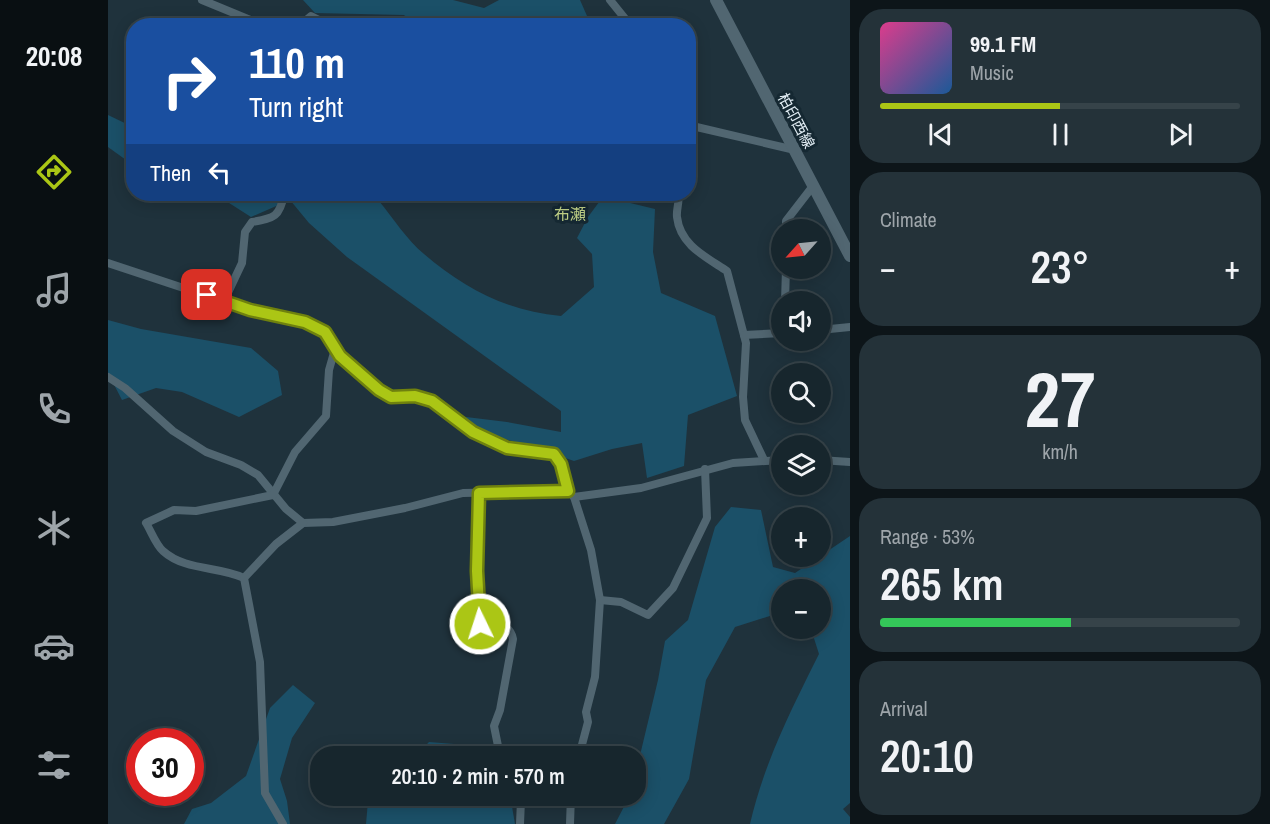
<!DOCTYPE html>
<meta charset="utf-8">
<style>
body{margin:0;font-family:"Archivo Narrow","Noto Sans JP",sans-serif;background:#243239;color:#f1f3f6;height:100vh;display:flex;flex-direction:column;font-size:22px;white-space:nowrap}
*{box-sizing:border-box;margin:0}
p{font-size:20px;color:#9ea5aa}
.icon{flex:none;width:33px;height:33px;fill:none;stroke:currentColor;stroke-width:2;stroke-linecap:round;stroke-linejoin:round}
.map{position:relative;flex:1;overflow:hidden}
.side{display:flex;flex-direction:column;gap:9px;padding:9px;background:#0d1519;width:420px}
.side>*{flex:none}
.hud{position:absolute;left:18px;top:18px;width:570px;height:183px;border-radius:24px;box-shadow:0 3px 15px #0003,0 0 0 2px #364349;background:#1a4fa0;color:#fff;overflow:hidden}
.needle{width:39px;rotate:243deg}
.buttons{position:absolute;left:663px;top:219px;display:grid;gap:12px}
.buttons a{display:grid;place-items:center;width:60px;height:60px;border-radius:50%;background:#17262d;box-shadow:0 3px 15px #0003,0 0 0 2px #364349;font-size:30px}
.speed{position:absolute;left:18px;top:728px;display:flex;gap:12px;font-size:30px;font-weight:700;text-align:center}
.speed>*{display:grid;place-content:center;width:78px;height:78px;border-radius:50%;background:#17262d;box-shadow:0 3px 15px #0003,0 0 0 2px #364349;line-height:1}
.speed .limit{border:9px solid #d22;background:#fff;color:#111}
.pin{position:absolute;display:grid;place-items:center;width:51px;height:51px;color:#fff;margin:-26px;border-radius:12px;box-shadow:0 3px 9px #0006}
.me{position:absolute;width:66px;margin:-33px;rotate:356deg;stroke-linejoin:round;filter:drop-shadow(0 0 4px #0008)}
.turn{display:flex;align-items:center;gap:21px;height:126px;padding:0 24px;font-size:27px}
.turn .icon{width:78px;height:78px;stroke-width:2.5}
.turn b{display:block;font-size:42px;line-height:51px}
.then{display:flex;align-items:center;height:57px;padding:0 24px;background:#0003;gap:12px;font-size:22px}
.big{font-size:45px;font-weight:600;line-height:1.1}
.side .widget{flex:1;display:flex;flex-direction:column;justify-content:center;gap:9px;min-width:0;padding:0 21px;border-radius:24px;background:#243239}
.side .dial{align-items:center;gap:0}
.dial b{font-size:78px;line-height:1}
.song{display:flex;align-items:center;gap:18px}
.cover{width:72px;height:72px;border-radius:9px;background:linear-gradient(135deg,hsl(330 70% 55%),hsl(210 70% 35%))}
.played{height:6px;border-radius:3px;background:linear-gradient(90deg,#abc615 50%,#364349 50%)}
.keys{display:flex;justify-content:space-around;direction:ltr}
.heat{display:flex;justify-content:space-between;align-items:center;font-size:33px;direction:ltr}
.charge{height:9px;border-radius:4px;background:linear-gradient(90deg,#34c759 53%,#364349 0)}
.trip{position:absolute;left:202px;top:746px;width:336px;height:60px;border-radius:24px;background:#17262d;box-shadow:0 3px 15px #0003,0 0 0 2px #364349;font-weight:600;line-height:60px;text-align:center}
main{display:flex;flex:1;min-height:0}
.menu{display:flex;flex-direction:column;width:108px;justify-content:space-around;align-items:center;background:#090f12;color:#9ea5aa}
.menu .icon{width:42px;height:42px}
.menu .active{color:#abc615}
.menu b{font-size:27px;color:#f1f3f6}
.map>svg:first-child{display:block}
.green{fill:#1b5068}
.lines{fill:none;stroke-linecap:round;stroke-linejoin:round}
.street{stroke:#516671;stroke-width:8}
.secondary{stroke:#516671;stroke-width:12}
.route-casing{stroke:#6f810e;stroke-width:15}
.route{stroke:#abc615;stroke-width:10}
.labels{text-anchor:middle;stroke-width:6;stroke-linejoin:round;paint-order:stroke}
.street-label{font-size:15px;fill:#e3eef5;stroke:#152832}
.neighbourhood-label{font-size:16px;fill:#c0d186;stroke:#152832}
</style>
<main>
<nav class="menu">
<b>20:08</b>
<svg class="icon active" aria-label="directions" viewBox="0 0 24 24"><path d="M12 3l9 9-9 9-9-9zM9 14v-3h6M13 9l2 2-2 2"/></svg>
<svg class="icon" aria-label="music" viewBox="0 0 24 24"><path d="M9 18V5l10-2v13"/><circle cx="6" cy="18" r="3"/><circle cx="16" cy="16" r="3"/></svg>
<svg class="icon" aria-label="phone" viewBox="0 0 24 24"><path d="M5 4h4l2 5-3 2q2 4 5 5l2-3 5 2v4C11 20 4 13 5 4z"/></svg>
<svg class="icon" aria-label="climate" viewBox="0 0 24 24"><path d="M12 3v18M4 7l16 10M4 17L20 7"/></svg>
<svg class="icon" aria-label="car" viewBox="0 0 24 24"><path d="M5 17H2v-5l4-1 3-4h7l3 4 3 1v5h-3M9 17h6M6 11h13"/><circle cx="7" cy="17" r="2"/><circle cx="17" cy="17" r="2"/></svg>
<svg class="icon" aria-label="filters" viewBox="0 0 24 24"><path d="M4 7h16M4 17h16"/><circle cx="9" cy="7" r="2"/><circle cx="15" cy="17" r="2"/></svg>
</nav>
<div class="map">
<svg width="742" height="824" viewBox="0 0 742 824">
<rect width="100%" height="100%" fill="#1f323c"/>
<g class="green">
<polygon points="195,0 345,0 376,8 391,0 472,0 483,25 307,25 296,15 207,13"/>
<polygon points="0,115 25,127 25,165 0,147"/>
<path d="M107 194H272L271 201C285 218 299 240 316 254 357 289 399 311 453 316L486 287 484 254 469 238 480 217 497 194H510L518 202 547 209 545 252 553 293 607 316 629 396 580 415 576 466 539 478 534 443 504 449 466 461 423 446 385 436 349 422 350 416 399 422 453 432V411L239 257 201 223 182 200 143 217Z"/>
<polygon points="0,320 33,329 143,348 170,371 174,395 131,417 74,392 48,388 14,400 0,373"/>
<path d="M623 507 653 510 665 567 687 573 742 536V803L735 809 742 817V824H642C656 763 683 710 711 654L703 629 712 628V590H674L673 615 668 614 627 627 598 680 581 779 556 824H507L522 795H528V772L550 680 557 641 580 620 607 527Z"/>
<polygon points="185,685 207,703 184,738 172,779 179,801 182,824 76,824 84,809 103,803 138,776 162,708"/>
<polygon points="321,742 359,745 369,756 308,756"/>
<polygon points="265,795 402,795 407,824 258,824 260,801"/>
</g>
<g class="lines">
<g class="street">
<polyline points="94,0 157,26"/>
<polyline points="502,0 523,26"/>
<polyline points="191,26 203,16 223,26"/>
<polyline points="580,125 687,150"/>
<path d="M570 194C572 202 568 209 569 217 572 245 598 257 619 271L638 343 635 397 637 420 656 460"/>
<polyline points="678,230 678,221 705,186"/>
<polyline points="0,263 142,310 197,322 217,332 232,356 271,390 283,397 307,396 324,401 365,432 399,448 446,454 454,464 460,491"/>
<path d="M116 301 134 263 137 232 144 222C166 218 172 217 176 194"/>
<polyline points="677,302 678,268"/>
<polyline points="712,330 742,327"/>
<polyline points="636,335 674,333"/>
<polyline points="0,377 17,388 65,431 98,452 133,465 150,475 178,509 195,523 225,522 297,508 355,493 460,491 466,497 533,488 625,463 674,460"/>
<polyline points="712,460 742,462"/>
<path d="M371 493 369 571 372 624C387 623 402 623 405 639L392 710 386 726 392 756"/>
<polyline points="466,497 483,550 492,600 487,677 478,712 480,722 471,756"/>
<path d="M136 578C111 566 77 571 55 551 48 545 43 531 38 523L66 510 88 511 165 495 187 452 218 416 221 370 227 349"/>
<polyline points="492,600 513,602 540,615 565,588 599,518 597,469"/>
<polyline points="410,795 413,800 412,824"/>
<polyline points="175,824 157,793 152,662 136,578 168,544 195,523"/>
<polyline points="462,824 463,795"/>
</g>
<polyline class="secondary" points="608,0 742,256"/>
</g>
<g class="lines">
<g class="route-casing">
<polyline id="route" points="99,295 142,310 197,322 217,332 232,356 271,390 283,397 307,396 324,401 365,432 399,448 446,454 453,464 460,491 371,493 369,571 372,624"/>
</g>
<use href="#route" class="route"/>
</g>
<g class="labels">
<g class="street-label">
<text transform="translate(688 121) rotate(62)" y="5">柏印西線</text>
</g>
<g class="neighbourhood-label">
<text x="462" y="220">布瀬</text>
</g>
</g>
</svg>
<div class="buttons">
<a><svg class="needle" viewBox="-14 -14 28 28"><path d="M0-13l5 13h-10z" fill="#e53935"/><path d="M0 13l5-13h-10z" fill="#9ea5aa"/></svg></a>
<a><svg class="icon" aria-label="sound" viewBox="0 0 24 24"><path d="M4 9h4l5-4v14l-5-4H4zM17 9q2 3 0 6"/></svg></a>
<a><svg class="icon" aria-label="search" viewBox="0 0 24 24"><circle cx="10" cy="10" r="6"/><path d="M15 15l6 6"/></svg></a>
<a><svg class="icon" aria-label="layers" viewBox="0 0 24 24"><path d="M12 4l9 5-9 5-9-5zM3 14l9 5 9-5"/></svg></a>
<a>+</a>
<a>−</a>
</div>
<div class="speed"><div class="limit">30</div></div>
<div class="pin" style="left:99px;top:295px;background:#d93025"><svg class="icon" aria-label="arrive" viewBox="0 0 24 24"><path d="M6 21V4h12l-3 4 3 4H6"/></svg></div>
<svg class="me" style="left:372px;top:624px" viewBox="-20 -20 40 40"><circle r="17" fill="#abc615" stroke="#fff" stroke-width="3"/><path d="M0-11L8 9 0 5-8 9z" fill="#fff"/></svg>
<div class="trip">20:10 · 2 min · 570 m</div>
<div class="hud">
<div class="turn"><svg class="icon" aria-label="right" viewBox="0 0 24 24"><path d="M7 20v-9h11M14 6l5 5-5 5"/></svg><div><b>110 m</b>Turn right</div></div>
<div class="then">Then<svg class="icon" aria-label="left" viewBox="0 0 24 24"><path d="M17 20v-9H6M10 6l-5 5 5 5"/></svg></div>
</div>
</div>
<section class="side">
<div class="widget">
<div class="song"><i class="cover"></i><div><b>99.1 FM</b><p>Music</p></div></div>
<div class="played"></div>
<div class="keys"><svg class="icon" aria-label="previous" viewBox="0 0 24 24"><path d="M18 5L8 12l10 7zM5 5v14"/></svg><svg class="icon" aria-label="pause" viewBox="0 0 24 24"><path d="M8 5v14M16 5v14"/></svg><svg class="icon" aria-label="next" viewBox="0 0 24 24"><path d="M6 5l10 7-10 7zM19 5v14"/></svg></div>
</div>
<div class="widget"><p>Climate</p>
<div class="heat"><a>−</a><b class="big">23°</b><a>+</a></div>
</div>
<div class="widget dial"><b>27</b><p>km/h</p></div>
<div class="widget"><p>Range · 53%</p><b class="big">265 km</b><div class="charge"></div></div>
<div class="widget"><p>Arrival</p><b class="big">20:10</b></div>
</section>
</main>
